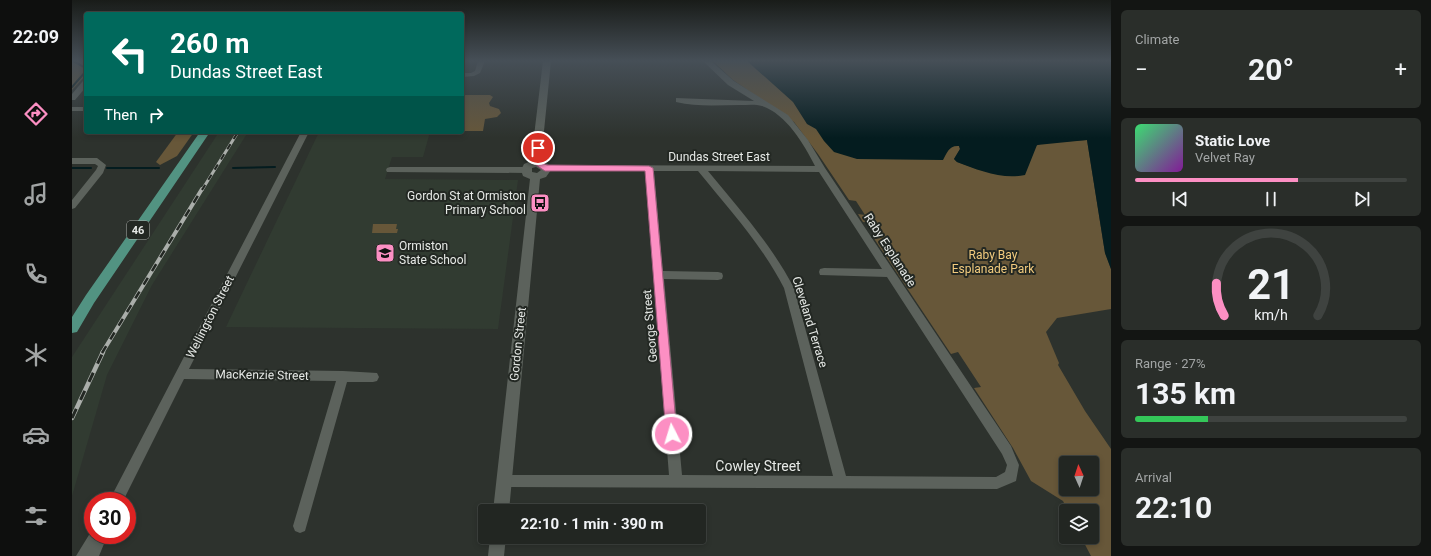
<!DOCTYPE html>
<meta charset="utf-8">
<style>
body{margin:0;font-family:Roboto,sans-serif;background:#2a2e2a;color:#f1f3f6;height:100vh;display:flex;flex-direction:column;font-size:15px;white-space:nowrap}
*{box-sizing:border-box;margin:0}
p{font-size:13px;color:#a2a5a5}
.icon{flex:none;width:22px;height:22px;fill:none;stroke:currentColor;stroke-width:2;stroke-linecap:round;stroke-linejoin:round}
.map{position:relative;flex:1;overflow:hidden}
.panel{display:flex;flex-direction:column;gap:10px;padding:10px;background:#131513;width:320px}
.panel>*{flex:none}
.banner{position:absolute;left:12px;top:12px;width:380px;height:122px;border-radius:4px;box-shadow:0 2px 6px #0003,0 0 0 1px #3f4340;background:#00695c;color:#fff;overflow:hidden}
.needle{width:26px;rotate:357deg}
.controls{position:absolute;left:987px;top:456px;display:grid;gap:8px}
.controls a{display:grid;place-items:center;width:40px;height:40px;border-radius:4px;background:#222622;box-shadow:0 2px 6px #0003,0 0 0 1px #3f4340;font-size:20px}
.speed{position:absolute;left:12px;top:492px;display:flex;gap:8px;font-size:20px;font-weight:700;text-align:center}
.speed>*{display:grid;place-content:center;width:52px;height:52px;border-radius:50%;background:#222622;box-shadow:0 2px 6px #0003,0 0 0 1px #3f4340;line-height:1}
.speed .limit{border:6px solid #d22;background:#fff;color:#111}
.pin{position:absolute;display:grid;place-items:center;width:34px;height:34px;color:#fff;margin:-17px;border:2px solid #fff;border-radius:50%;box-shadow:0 1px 4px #0007}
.me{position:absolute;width:44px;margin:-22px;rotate:355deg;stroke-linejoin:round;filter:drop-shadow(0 0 3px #0008)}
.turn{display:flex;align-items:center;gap:14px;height:84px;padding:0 20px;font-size:18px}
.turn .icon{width:52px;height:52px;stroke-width:2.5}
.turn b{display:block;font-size:28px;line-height:34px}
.then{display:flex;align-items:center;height:38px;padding:0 20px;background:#0003;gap:8px;font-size:15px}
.big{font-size:30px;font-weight:700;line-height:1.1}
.panel .card{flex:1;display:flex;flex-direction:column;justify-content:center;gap:6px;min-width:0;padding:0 14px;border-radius:6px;background:#2a2e2a}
.panel .dial{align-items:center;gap:0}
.dial svg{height:104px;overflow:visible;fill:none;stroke:#3f4340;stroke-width:7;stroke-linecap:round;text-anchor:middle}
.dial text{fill:#f1f3f6;stroke:none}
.song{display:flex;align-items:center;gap:12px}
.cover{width:48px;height:48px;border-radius:6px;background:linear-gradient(135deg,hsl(140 70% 55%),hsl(290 70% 35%))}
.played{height:4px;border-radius:2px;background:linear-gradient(90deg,#fc8fc3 60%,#3f4340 60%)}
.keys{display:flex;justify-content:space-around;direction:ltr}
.heat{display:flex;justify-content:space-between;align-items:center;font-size:22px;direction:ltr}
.charge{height:6px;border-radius:3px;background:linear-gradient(90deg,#34c759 27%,#3f4340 0)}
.trip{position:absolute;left:406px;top:504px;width:228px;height:40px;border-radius:4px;background:#222622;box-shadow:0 2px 6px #0003,0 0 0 1px #3f4340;font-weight:700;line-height:40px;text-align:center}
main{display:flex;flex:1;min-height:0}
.menu{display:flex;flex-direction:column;width:72px;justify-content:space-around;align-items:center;background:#0e0f0e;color:#a2a5a5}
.menu .icon{width:28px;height:28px}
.menu .on{color:#fc8fc3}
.menu b{font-size:18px;color:#f1f3f6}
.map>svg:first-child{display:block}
.built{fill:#313b31}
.green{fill:#675739;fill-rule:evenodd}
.water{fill:#041c1f}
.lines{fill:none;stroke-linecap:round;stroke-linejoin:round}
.stream{stroke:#041c1f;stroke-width:2}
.street{fill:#5c625c;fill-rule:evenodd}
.secondary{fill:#5c625c;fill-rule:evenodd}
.primary{fill:#529382;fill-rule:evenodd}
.rail-far2-casing{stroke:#aaaeaa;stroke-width:3}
.rail-far1-casing{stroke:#aaaeaa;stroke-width:4}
.rail-casing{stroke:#aaaeaa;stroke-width:4.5}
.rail-far2{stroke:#232823;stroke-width:2;stroke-dasharray:6;stroke-linecap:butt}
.rail-far1{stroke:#232823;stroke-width:2.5;stroke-dasharray:8;stroke-linecap:butt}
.rail{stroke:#232823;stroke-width:3;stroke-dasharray:10;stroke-linecap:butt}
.route{fill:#fc8fc3;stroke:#a45d7f}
.labels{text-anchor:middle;stroke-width:4;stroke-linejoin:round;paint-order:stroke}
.shield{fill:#232823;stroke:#acafac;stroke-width:1}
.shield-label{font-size:11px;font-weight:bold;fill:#e6e9e6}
.street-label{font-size:12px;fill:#e6e9e6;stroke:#232823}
.poi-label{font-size:12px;fill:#e6e9e6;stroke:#232823;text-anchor:end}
.park-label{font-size:12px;fill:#f2cb7e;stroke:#232823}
.near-street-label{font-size:14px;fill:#e6e9e6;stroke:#232823}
</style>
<main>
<nav class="menu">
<b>22:09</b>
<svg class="icon on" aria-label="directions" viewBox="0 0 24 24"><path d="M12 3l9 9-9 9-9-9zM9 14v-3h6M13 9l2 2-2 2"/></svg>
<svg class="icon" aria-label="music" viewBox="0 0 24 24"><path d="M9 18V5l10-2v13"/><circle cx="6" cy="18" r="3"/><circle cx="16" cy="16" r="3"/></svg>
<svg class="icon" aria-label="phone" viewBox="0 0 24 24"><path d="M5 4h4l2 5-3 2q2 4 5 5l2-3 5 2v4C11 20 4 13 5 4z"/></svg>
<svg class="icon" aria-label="climate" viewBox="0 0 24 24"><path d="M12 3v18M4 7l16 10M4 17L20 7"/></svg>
<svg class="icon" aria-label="car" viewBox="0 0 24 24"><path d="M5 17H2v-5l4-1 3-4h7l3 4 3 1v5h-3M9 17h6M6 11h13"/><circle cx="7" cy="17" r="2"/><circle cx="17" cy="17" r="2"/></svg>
<svg class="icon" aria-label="filters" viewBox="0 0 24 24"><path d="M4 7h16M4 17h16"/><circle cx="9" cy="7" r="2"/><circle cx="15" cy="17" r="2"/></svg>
</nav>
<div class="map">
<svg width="1039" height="556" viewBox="0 0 1039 556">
<rect width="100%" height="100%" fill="#2d322d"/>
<g class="built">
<polygon points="147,132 176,132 80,285 35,375 0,496 0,357"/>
<polygon points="247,132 358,132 351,157 320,157 313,179 446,180 426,329 154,327"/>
</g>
<g class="green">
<polygon points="0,61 14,61 14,75 0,90"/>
<path d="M641 61H808L882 145 887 146 888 149 882 159 885 162 905 169 971 143 1015 140 1033 253 1039 269V309L985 318 974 332 987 363 986 365 1013 411 1039 449V556H1019L1009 537H1020V511H996L991 501 959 481 941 448 902 388 909 387 886 352 879 354 801 237 809 238 799 223 791 222 786 214 793 215 784 201 777 200 746 154 722 122 661 80ZM994 463H1020V489H994Z"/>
<polygon points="390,95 418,95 421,97 417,103 418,106 427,109 429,113 425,117 413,119 411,131 390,131"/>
<polygon points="106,132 122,132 105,156 88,165 84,162"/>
<polygon points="301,224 325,224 324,229 326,229 325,233 300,233"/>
</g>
<path class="water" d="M675 61H1039V269L1033 253 1015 140 965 145 953 175C930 180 906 170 885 162L882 159 888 149 887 146C877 145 875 153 871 160L785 159 762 152 752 141 744 129 735 124 721 102Z"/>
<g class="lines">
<g class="stream">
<polyline points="0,87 14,71 14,68 1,61"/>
<polyline points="0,168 19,168"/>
<polyline points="35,168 87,168"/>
<polyline points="161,168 203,167"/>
</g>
<g class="street">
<polygon points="406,61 413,61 408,73 402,76 390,77 390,73 399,73 403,71"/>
<path d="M631 61H639L662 81 716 115 736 140 753 168 939 446 947 465 944 481 925 489 432 487 427 486 426 481 427 476 432 475H597L573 171H473L469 168 473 165 743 166C732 144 714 114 690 106 684 104 675 105 668 105 647 105 625 107 604 102V98L682 101 656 85ZM582 171H626C657 209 690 245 712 288L761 476 610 475 592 279 646 280 650 279 651 276 650 273 646 272 591 271ZM636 171 747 172 810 269 752 268 748 269 747 272 748 275 815 277 930 454 935 465 933 472 924 477 774 476 722 288C699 244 667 209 636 171Z"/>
<polygon points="11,81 14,81 14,87 3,100 0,100 0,94"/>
<rect x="0" y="107" width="14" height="4"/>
<polygon points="229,132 237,132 117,369 271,371 305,373 307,377 305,381 301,382 275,382 233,531 228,533 223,531 221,526 264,381 112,379 51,501 37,501"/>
<polygon points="0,158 25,158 34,165 31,173 3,208 0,209 0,200 24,170 26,166 23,164 0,164"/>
<polygon points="318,167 454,167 458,170 454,173 315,172 314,170 315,168"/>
<polygon points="20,530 21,535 32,535 34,539 27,556 4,556"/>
</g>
<g class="secondary">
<path d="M471 61H479L469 161 476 164 479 170 474 177 468 179 437 511H421L458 179 451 176 449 170 452 164 459 161ZM464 167 469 170 465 173 460 172V168Z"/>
<polygon points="418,537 434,537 432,556 416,556"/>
</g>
<polygon class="primary" points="128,132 138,132 22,303 5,332 0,333 0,317 14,295"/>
<g class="rail-far2-casing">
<polyline id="rail-far2" points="130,190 166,132"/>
</g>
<g class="rail-far1-casing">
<polyline id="rail-far1" points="30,353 130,189"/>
</g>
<g class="rail-casing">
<polyline id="rail" points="0,418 31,352"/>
</g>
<use href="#rail-far2" class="rail-far2"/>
<use href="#rail-far1" class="rail-far1"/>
<use href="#rail" class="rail"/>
</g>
<linearGradient id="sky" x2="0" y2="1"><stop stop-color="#191c19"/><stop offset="0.44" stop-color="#464f57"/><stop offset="1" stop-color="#464f57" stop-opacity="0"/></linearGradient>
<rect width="1039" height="138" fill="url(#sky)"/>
<polygon class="route" points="466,146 470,148 468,162 475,165 577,166 581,168 605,434 604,438 600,439 596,438 594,434 573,171 473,171 461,163 462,148"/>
<defs>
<g id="bus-square" transform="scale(1)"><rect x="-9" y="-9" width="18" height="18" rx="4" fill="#fc8fc3" stroke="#232823"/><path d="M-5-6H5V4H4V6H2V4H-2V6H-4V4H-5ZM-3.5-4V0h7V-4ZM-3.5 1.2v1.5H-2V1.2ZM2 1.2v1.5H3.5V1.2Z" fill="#111"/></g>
<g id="school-square" transform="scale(1)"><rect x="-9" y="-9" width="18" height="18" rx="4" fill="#fc8fc3" stroke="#232823"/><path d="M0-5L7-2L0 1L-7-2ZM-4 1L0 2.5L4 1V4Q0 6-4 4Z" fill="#111"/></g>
</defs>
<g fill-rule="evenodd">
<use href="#bus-square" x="468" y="203"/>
<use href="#school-square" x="313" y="253"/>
</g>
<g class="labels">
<rect class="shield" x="55" y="221" width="22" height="18" rx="3"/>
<g class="shield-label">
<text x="66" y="234">46</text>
</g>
<g class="street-label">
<text x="647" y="161">Dundas Street East</text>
<text transform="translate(818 250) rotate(57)" y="4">Raby Esplanade</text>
<text transform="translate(138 317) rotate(-63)" y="4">Wellington Street</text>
<text transform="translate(738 322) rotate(73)" y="4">Cleveland Terrace</text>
<text transform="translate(578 326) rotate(-95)" y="4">George Street</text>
<text transform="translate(446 344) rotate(-84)" y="4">Gordon Street</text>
<text transform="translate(190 375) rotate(1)" y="4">MacKenzie Street</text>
</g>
<g class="poi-label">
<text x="454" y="200">Gordon St at Ormiston<tspan x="454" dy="14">Primary School</tspan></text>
<text x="327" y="250" text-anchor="start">Ormiston<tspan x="327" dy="14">State School</tspan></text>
</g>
<g class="park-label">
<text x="921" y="259">Raby Bay<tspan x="921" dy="14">Esplanade Park</tspan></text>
</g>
<g class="near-street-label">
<text x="686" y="471">Cowley Street</text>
</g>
</g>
</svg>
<div class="controls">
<a><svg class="needle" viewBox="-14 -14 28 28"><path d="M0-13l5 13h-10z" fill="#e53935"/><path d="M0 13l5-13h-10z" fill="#a2a5a5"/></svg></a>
<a><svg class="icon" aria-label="layers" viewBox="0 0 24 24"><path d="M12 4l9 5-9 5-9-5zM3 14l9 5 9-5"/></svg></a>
</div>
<div class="speed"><div class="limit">30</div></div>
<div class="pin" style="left:466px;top:148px;background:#d93025"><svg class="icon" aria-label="arrive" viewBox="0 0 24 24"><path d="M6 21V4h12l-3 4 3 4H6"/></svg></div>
<svg class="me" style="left:600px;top:434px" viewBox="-20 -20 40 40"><circle r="17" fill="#fc8fc3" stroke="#fff" stroke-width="3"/><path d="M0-11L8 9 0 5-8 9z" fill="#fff"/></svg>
<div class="trip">22:10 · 1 min · 390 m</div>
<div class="banner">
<div class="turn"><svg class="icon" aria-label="left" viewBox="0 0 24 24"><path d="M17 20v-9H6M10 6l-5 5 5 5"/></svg><div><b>260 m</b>Dundas Street East</div></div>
<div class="then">Then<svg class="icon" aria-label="right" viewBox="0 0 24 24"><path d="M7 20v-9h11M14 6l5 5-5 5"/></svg></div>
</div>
</div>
<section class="panel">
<div class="card"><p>Climate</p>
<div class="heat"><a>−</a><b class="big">20°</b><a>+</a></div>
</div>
<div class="card">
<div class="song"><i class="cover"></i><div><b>Static Love</b><p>Velvet Ray</p></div></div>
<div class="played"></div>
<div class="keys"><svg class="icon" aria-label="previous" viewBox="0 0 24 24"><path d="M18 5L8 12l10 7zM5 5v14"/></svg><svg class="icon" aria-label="pause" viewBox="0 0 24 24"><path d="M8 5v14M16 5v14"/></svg><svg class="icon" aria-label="next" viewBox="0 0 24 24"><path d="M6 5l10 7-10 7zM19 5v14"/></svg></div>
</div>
<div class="card dial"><svg viewBox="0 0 100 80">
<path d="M14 69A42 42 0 1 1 86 69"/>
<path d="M14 69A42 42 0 0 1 8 44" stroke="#fc8fc3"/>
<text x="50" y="56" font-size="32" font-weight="700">21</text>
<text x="50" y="72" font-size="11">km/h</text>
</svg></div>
<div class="card"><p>Range · 27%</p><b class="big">135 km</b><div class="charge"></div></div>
<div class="card"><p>Arrival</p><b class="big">22:10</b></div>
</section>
</main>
